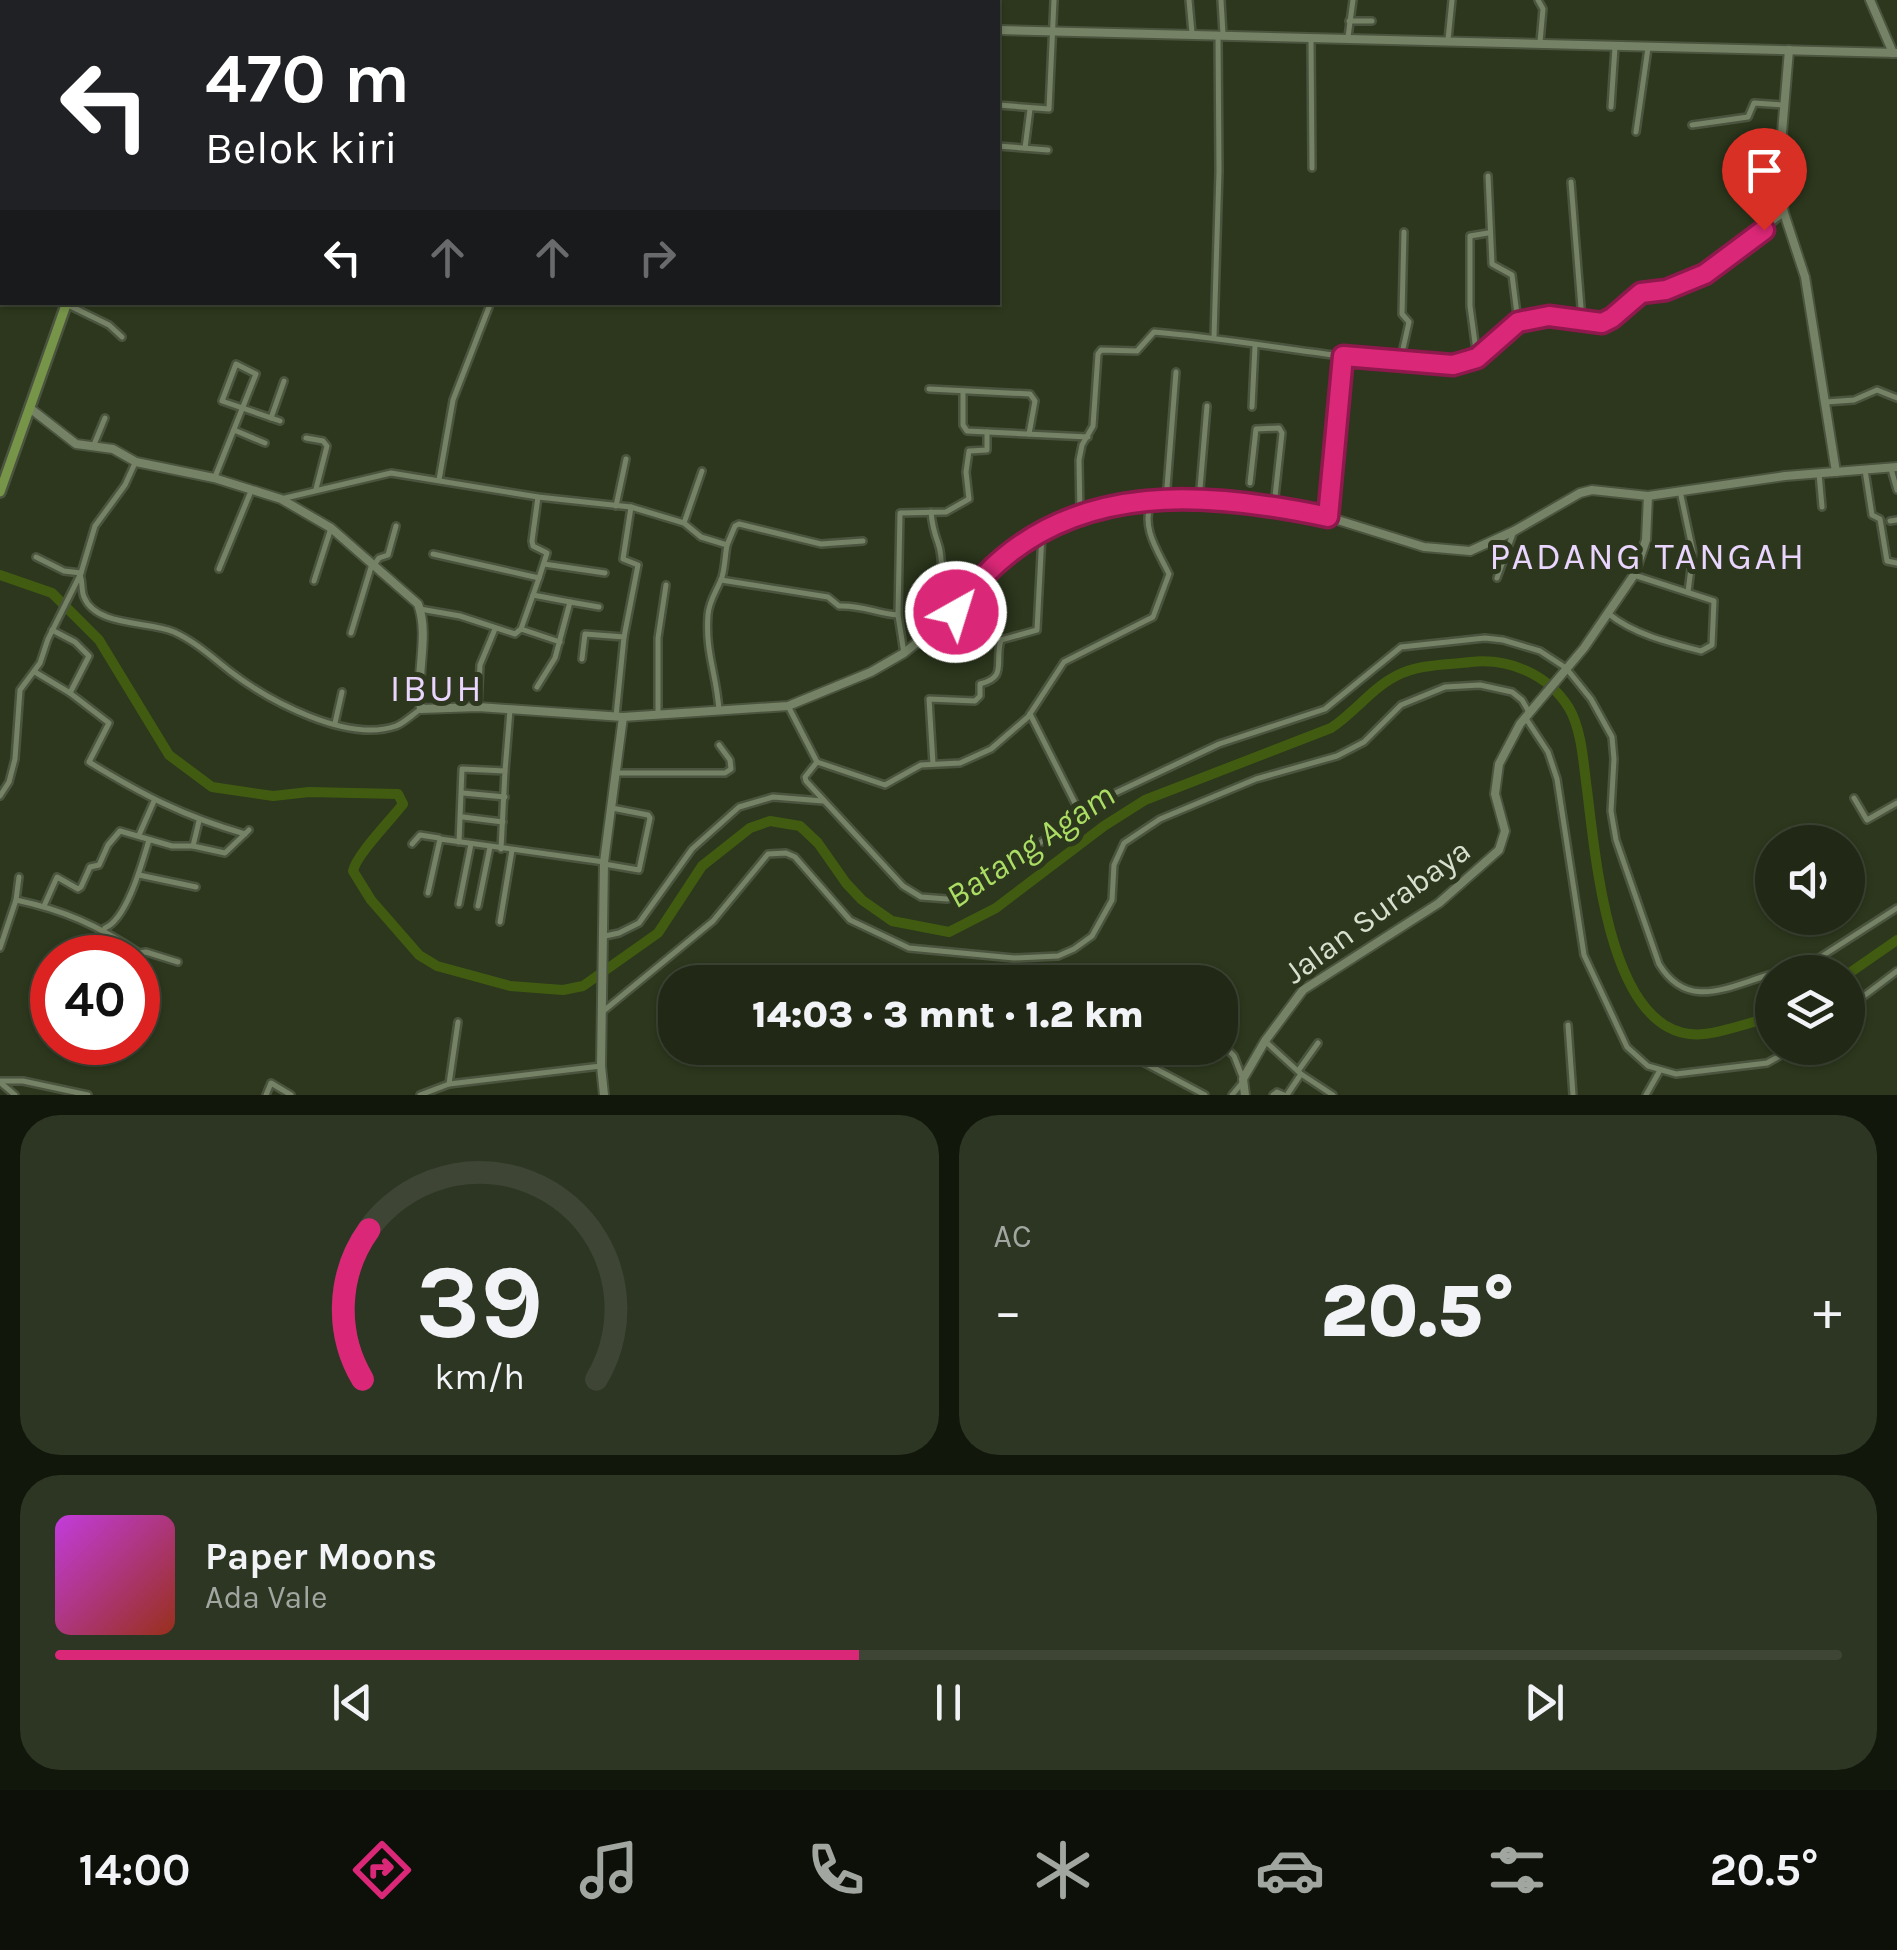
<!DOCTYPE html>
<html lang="id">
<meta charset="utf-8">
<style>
body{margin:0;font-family:Karla,sans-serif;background:#2d3523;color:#f1f3f6;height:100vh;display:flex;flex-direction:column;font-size:38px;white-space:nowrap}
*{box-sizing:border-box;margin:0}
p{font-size:32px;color:#a2a6a1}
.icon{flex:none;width:55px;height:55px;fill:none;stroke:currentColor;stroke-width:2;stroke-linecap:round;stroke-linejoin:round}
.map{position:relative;height:1095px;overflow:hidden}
.side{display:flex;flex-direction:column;gap:20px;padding:20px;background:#12170c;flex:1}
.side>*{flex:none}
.banner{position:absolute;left:0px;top:0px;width:1000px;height:305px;box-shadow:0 2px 8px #0004,0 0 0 2px #3e4535;background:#202124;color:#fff;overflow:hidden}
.tools{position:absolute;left:1755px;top:825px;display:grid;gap:20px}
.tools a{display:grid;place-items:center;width:110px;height:110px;border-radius:50%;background:#212916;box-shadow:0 2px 8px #0004,0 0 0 2px #3e4535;font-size:50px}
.speed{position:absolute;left:30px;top:935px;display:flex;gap:20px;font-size:50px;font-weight:700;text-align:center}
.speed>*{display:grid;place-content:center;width:130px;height:130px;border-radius:50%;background:#212916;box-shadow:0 2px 8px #0004,0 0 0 2px #3e4535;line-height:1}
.speed .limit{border:15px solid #d22;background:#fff;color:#111}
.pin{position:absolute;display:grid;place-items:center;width:85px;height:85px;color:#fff;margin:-102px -42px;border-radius:50% 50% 50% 0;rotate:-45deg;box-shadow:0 0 10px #0007}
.pin .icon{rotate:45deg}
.me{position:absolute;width:110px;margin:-55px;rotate:39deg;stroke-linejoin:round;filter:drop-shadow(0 0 8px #0008)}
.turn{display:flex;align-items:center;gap:35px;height:210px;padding:0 40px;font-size:45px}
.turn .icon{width:130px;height:130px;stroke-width:2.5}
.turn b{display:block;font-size:70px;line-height:85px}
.lanes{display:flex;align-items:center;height:95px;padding:0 40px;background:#0003;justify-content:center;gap:50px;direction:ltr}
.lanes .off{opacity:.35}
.big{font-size:75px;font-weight:800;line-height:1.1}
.side .tile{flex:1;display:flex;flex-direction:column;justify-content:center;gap:15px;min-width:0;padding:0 35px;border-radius:40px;background:#2d3523}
.side .dial{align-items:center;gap:0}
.dial svg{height:260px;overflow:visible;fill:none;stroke:#3e4535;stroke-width:7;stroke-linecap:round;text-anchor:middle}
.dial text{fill:#f1f3f6;stroke:none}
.song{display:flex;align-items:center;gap:30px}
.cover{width:120px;height:120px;border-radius:15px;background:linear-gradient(135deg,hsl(290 70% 55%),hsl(10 70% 35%))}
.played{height:10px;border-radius:5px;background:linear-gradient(90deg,#db2777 45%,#3e4535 45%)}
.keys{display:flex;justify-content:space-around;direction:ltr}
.heat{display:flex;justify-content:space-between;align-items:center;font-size:55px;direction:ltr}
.side .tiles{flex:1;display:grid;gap:20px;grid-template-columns:1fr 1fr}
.tile:last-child{grid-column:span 2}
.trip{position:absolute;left:658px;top:965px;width:580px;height:100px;border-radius:40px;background:#212916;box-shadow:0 2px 8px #0004,0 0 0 2px #3e4535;font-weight:800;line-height:100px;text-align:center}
.menu{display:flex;height:160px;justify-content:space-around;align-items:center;background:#0d1009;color:#a2a6a1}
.menu .icon{width:70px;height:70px}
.menu .current{color:#db2777}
.menu b{font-size:45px;color:#f1f3f6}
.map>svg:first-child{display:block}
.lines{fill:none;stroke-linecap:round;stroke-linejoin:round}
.river{stroke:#415c10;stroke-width:10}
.street-casing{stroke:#4b543e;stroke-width:10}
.secondary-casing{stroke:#4b543e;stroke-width:12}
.primary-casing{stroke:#4b543e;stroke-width:14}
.street{stroke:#758265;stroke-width:5}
.secondary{stroke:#758265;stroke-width:8}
.primary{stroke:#779549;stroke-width:9}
.route-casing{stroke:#8e194d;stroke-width:25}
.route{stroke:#db2777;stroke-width:18}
.labels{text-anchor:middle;stroke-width:10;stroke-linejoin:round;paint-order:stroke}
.street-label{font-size:32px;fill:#d7dfcf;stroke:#2c371d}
.water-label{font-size:35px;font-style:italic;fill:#abdc63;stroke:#2c371d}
.quarter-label{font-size:38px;letter-spacing:2.5px;fill:#e9d5fe;stroke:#2c371d}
</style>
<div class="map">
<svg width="1897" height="1095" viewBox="0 0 1897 1095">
<rect width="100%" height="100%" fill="#2c371d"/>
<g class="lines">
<g class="river">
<path d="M0 575 52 593 99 640 169 755 212 787 273 796 309 792 398 794 403 804C391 820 356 855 353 871L371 900 419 955 437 966 510 986 563 990 583 986 658 933 702 866 750 828 770 821 800 826 818 843 846 883 862 900 892 921 949 932 996 908 1104 826 1145 800 1331 728C1354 713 1372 688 1396 676 1418 664 1446 665 1471 662 1509 658 1548 674 1569 708 1581 729 1583 758 1586 782 1595 847 1606 1025 1690 1034 1712 1037 1750 1022 1772 1017"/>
<polyline points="1848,974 1897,940"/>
</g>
<g class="street-casing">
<g id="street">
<polyline points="267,0 268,2"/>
<polyline points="1189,0 1192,33"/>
<polyline points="1221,0 1223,34"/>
<polyline points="1538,0 1543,9 1540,42"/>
<polyline points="335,2 335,0"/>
<polyline points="524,2 525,0"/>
<polyline points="781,2 781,0"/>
<polyline points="860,2 861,0"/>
<polyline points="951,2 951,0"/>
<polyline points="1349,21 1372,21"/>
<polyline points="1348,37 1353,0"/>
<polyline points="1311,39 1312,168"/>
<polyline points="1448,40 1452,0"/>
<polyline points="0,60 2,60"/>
<polyline points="998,105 1049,109 1054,0"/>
<polyline points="1611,107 1615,47"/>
<polyline points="0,110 2,110"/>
<polyline points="1692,125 1748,117 1754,103 1783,105"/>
<polyline points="1636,132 1648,48"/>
<polyline points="998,146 1048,150"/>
<polyline points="0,148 2,148"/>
<polyline points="1025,148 1030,109"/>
<polyline points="1488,176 1492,264 1512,275 1518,322"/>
<polyline points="1571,182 1582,320"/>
<polyline points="66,304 109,325 122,337"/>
<polyline points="1214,337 1219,171 1218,35"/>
<polyline points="1477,358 1470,306 1470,236 1488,233"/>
<polyline points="1400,362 1409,322 1402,314 1404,232"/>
<polyline points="929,389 1030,394 1035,401 1029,434"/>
<polyline points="963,391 963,425 967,431 1088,437"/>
<polyline points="1826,402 1854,400 1877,390 1897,398"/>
<polyline points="1252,407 1255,346"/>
<polyline points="271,418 284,381"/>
<polyline points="234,430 265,443"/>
<polyline points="306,438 323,441 327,446 316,489"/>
<polyline points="93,447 105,418"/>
<polyline points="1891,469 1897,490"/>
<polyline points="1865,470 1872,515 1880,519 1887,561 1897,563"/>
<polyline points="1819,473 1822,507"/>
<polyline points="215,477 256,374 236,364 222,401 280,421"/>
<polyline points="439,480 453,400 491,302"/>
<polyline points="1250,483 1256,429 1279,428 1282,433 1274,506"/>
<polyline points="1680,491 1693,552 1688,592"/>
<polyline points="538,497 532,541 533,546 547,553 539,578"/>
<path d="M281 499 391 473 538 497 631 507 684 523 701 537 727 545C725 556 725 567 722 577 717 591 709 600 708 615 705 653 717 675 719 711"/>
<polyline points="1166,500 1176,372"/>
<polyline points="1199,500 1207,406"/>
<polyline points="616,506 626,459"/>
<path d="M931 512C932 525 934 532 938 543 947 567 933 592 956 611"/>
<path d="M1080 514 1079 460 1082 445 1093 426 1098 354 1101 350 1137 351 1154 332C1225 338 1295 351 1366 359 1394 362 1423 367 1450 365 1487 362 1487 341 1512 325 1538 309 1575 318 1602 323L1641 293 1674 288 1714 268 1784 213"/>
<polyline points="1328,517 1343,356"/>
<polyline points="1890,521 1897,520"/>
<polyline points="684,523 702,471"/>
<polyline points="727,545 735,526 739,524 821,544 863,541"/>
<polyline points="36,557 64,571 81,573"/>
<polyline points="544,564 605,573"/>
<polyline points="374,565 379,558 388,555 396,526"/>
<polyline points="219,569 251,491"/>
<path d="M80 575C83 583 81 590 84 597 96 627 149 621 174 632 196 642 213 658 231 672 269 701 347 743 396 726 404 723 413 714 421 709"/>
<polyline points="1497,578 1514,531"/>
<path d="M721 580 828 597 839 606C864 605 877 614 898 615"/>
<polyline points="314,581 331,528"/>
<polyline points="533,595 570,602 555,658 537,687"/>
<polyline points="570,602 599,607"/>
<polyline points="420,609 460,616 515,634 521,629 539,578 433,554"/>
<path d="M1609 614C1633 634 1670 643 1701 651L1712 645 1714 601 1634 575"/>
<polyline points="521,629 560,642"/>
<path d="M52 630 75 642 89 656 70 693 109 723 89 762C143 795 183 816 245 834"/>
<polyline points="351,633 372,564"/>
<polyline points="624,637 638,565 623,559 631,507"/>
<polyline points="904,653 898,615 900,513 946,512 969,499 966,472 969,451 987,450 987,432"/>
<polyline points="582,659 585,634 624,637 616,716"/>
<polyline points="35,672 70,693"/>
<path d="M788 706 817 762 885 785 921 765 960 763 991 749 1028 717 1064 662 1153 617 1169 574C1158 551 1141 528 1151 503"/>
<polyline points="478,707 480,665 495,629"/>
<polyline points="658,713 658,638 666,585"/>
<polyline points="1030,714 1080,813"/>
<polyline points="1525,717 1548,752 1557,779 1584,955 1627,1047 1648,1066 1676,1074 1767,1063 1794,1048"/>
<polyline points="335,723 342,692"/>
<path d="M817 762 805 777 806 781 903 886 921 897 947 899 977 890 1092 804 1219 744 1325 709 1401 647 1485 638 1503 640 1540 651 1566 668 1591 699 1612 737 1614 759 1611 811 1616 840 1659 964C1688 1012 1729 986 1772 974"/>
<path d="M933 764 929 699 975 701 980 696V684C1008 677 994 663 1001 640L1037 630 1042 534"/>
<polyline points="505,771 510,710"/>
<polyline points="616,773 725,773 731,769 730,760 719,745"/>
<polyline points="463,793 505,797"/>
<polyline points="0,796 9,782 15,759 20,690 40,663 48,639 81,573 95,526 125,485 135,463"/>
<polyline points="1854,798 1867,820 1897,803"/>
<polyline points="463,817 503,822"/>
<polyline points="139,835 154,801"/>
<polyline points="459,842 462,769 505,771 501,849"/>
<polyline points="412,844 420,835 439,838"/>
<polyline points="193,846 199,821"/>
<polyline points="604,864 639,870 650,818 648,815 612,808"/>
<polyline points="139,875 196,887"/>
<polyline points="428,893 440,839 604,862"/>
<path d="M16 900C64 910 99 926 139 953L146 952 178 962"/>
<polyline points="459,904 471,844"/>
<polyline points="44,906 57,877 78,889 81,887 90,867 99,865 108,845 120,831 172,846 193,846 225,853 249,830"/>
<polyline points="478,906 490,847"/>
<polyline points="500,922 512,850"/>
<path d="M105 928C127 919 142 863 149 840"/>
<polyline points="605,936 619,933 639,923 692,849 739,807 773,797 823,801"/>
<polyline points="0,948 16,900 19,877"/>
<polyline points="1778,972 1816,960 1897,908"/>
<polyline points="1848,1008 1897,971"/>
<polyline points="601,1013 713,921 768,854 786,853 795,857 850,920 909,948 1014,958 1058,956 1074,949 1092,936 1112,900 1114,865 1124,843 1160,819 1256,779 1337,756 1364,742 1401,705 1445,687 1480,685 1512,692 1522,700 1529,712"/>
<polyline points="1568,1025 1573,1095"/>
<polyline points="1265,1041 1301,1074 1333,1095"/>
<polyline points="1220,1042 1234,1056 1243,1079"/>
<polyline points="1141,1061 1205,1095"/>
<polyline points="1298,1071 1318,1043"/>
<polyline points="0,1081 23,1081 88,1095"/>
<polyline points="2,1084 15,1095"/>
<polyline points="449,1084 458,1022"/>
<polyline points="266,1095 271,1083 291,1095"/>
<polyline points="420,1095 449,1084 601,1066"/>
<polyline points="1232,1095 1242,1083"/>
<polyline points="1273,1095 1277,1092 1284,1095"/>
<polyline points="1287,1095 1301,1074"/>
<polyline points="1646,1095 1659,1072"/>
</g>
</g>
<g class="secondary-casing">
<g id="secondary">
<polyline points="139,0 147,2"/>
<polyline points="795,0 809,2"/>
<polyline points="1870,0 1893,53"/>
<polyline points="998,30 1897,53"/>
<polyline points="1789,50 1778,180 1784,213 1805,277 1836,472"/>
<path d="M31 409 76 444 113 449 136 462 214 478 281 499 331 528 418 604C430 636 415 675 421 709L478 707 623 717 788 706 871 672 904 653 956 611 986 574 1042 534 1091 510 1126 502 1199 500 1274 506 1328 517 1424 547 1470 551 1514 531 1580 493 1592 490 1648 496 1785 476 1897 467"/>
<polyline points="604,1095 601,1066 604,862 623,717"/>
<polyline points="1245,1095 1243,1079 1265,1041 1303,990 1439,903 1499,850 1505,831 1495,794 1499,764 1520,724 1584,648 1634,575 1646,540 1648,496"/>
</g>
</g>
<g class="primary-casing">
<g id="primary">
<polyline points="152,0 152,2"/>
<polyline points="172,2 172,0"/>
<polyline points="0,492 67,302"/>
</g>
</g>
<use href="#street" class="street"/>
<use href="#secondary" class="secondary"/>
<use href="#primary" class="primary"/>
</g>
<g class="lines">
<g class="route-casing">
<path id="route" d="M956 612C965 600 974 586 985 575 1077 480 1210 492 1328 517L1343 356 1453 365 1477 358 1518 322 1549 316 1602 323 1612 318 1641 293 1666 290 1705 274 1764 230"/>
</g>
<use href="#route" class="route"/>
</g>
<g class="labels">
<g class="street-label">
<text transform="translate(1377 911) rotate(-36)" y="11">Jalan Surabaya</text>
</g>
<g class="water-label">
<text transform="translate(1030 845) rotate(-34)" y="12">Batang Agam</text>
</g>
<g class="quarter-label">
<text x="1648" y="569">PADANG TANGAH</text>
<text x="437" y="701">IBUH</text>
</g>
</g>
</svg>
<div class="tools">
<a><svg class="icon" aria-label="sound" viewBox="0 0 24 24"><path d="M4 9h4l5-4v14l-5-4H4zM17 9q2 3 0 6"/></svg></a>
<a><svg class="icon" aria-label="layers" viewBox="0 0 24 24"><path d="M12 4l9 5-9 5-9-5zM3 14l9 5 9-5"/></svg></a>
</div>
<div class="speed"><div class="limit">40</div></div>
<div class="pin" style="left:1764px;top:230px;background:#d93025"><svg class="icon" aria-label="arrive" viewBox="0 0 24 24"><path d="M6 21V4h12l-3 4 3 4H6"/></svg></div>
<svg class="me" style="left:956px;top:612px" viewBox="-20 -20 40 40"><circle r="17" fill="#db2777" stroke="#fff" stroke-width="3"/><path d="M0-11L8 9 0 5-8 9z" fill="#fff"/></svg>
<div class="trip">14:03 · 3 mnt · 1.2 km</div>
<div class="banner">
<div class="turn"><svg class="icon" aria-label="left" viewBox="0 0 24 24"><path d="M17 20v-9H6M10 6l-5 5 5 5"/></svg><div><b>470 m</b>Belok kiri</div></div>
<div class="lanes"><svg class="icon" aria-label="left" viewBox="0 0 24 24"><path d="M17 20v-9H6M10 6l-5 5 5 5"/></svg><svg class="icon off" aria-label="ahead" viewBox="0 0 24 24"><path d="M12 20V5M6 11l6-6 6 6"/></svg><svg class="icon off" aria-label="ahead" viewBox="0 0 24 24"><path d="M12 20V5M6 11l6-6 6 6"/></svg><svg class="icon off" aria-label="right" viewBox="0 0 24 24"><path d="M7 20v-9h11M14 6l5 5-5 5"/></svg></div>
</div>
</div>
<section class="side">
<div class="tiles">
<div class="tile dial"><svg viewBox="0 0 100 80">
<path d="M14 69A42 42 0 1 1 86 69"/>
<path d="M14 69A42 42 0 0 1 16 23" stroke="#db2777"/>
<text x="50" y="56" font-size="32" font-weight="700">39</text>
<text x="50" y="72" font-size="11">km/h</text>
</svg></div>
<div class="tile"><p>AC</p>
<div class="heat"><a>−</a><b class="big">20.5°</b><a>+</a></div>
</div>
<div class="tile">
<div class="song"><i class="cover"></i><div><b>Paper Moons</b><p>Ada Vale</p></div></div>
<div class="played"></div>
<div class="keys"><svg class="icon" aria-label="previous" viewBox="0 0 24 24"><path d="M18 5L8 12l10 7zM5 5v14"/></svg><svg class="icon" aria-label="pause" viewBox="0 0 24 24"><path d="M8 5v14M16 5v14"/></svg><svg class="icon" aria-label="next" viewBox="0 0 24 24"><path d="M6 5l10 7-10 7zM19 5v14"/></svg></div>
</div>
</div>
</section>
<nav class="menu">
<b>14:00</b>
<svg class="icon current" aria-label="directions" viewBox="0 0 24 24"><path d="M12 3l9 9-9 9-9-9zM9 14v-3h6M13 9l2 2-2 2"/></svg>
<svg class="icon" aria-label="music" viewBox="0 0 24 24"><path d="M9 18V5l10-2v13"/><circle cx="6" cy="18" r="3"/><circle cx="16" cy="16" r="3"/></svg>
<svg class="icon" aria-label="phone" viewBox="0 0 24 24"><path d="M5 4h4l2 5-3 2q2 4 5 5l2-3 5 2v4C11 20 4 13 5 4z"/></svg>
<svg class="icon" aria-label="climate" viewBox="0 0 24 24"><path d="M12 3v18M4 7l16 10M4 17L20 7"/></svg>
<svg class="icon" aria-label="car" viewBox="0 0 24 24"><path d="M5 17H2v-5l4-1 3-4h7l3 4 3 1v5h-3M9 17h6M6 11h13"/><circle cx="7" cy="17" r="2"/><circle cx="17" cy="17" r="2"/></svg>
<svg class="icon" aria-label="filters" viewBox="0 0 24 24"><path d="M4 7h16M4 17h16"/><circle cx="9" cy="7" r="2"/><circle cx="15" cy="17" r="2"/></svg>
<b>20.5°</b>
</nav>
